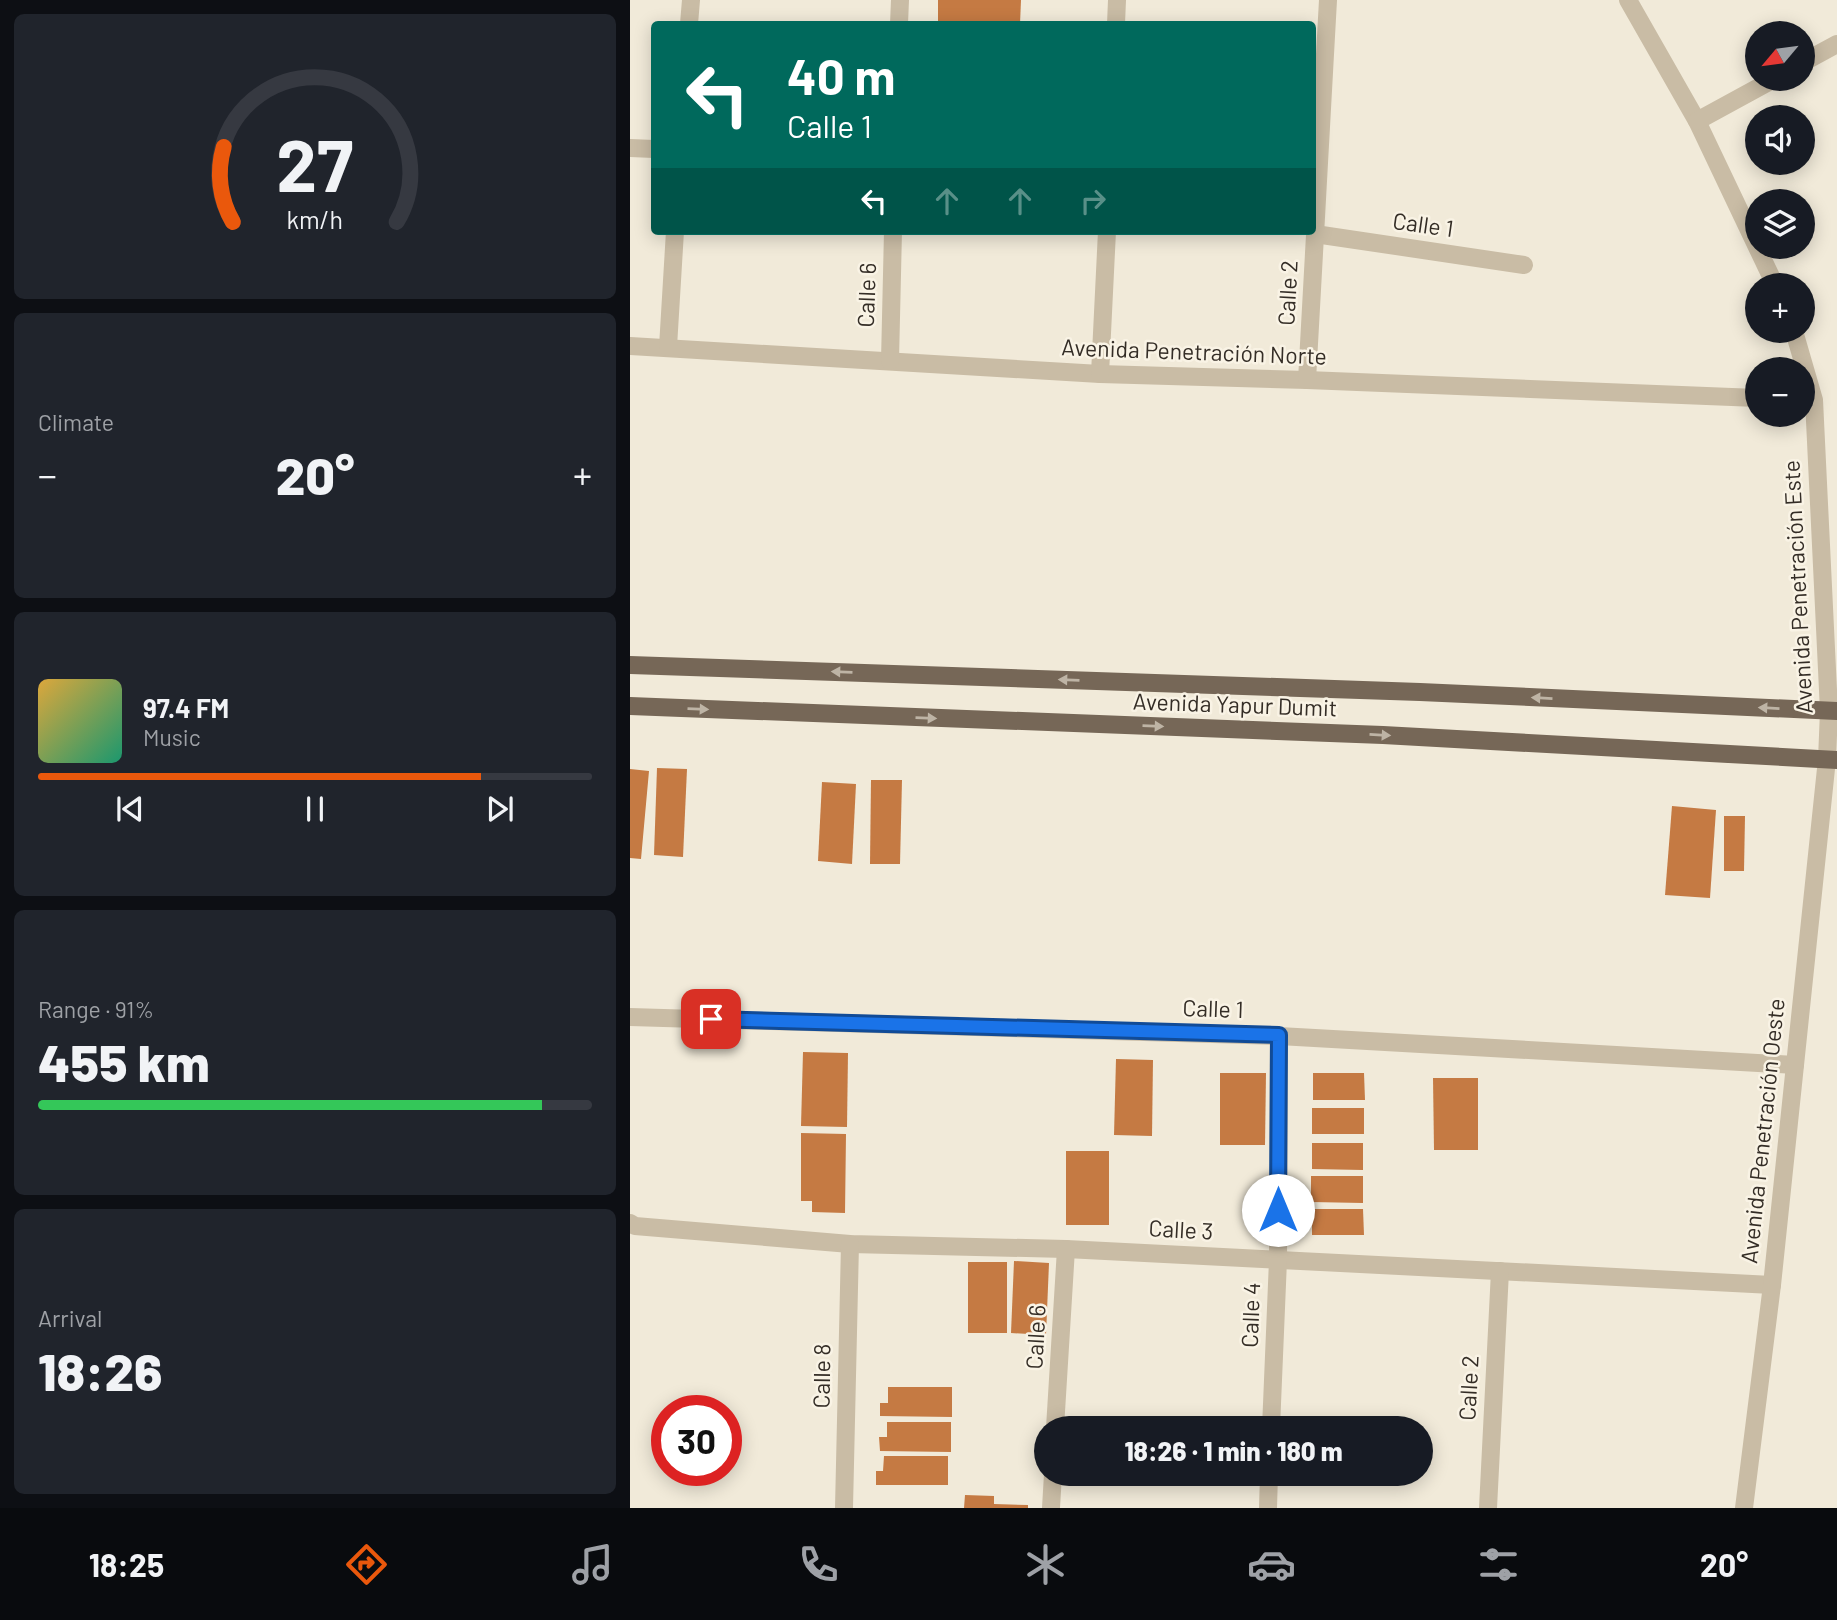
<!DOCTYPE html>
<meta charset="utf-8">
<style>
body{margin:0;font-family:Barlow,sans-serif;background:#20242c;color:#f1f3f6;height:100vh;display:flex;flex-direction:column;font-size:26px;white-space:nowrap}
*{box-sizing:border-box;margin:0}
p{font-size:23px;color:#9ea1a6}
.icon{flex:none;width:38px;height:38px;fill:none;stroke:currentColor;stroke-width:2;stroke-linecap:round;stroke-linejoin:round}
.map{position:relative;flex:1;overflow:hidden}
.sheet{display:flex;flex-direction:column;gap:14px;padding:14px;background:#0d0f14;width:630px}
.sheet>*{flex:none}
.guide{position:absolute;left:21px;top:21px;width:665px;height:214px;border-radius:7px;box-shadow:0 4px 18px #0003;background:#00695c;color:#fff;overflow:hidden}
.needle{width:46px;rotate:241deg}
.fabs{position:absolute;left:1115px;top:21px;display:grid;gap:14px}
.fabs a{display:grid;place-items:center;width:70px;height:70px;border-radius:50%;background:#171b24;box-shadow:0 4px 18px #0003;font-size:35px}
.speed{position:absolute;left:21px;top:1395px;display:flex;gap:14px;font-size:35px;font-weight:700;text-align:center}
.speed>*{display:grid;place-content:center;width:91px;height:91px;border-radius:50%;background:#171b24;box-shadow:0 4px 18px #0003;line-height:1}
.speed .limit{border:10px solid #d22;background:#fff;color:#111}
.pin{position:absolute;display:grid;place-items:center;width:60px;height:60px;color:#fff;margin:-30px;border-radius:14px;box-shadow:0 4px 10px #0006}
.me{position:absolute;width:77px;margin:-38px;rotate:0deg;stroke-linejoin:round;filter:drop-shadow(0 0 5px #0008)}
.turn{display:flex;align-items:center;gap:24px;height:147px;padding:0 21px;font-size:32px}
.turn .icon{width:91px;height:91px;stroke-width:2.5}
.turn b{display:block;font-size:49px;line-height:60px}
.lanes{display:flex;align-items:center;height:66px;padding:0 21px;background:#0003;justify-content:center;gap:35px;direction:ltr}
.lanes .off{opacity:.35}
.big{font-size:52px;font-weight:800;line-height:1.1}
.sheet .card{flex:1;display:flex;flex-direction:column;justify-content:center;gap:10px;min-width:0;padding:0 24px;border-radius:10px;background:#20242c}
.sheet .dial{align-items:center;gap:0}
.dial svg{height:182px;overflow:visible;fill:none;stroke:#363941;stroke-width:7;stroke-linecap:round;text-anchor:middle}
.dial text{fill:#f1f3f6;stroke:none}
.song{display:flex;align-items:center;gap:21px}
.cover{width:84px;height:84px;border-radius:10px;background:linear-gradient(135deg,hsl(40 70% 55%),hsl(160 70% 35%))}
.played{height:7px;border-radius:4px;background:linear-gradient(90deg,#ea580c 80%,#363941 80%)}
.keys{display:flex;justify-content:space-around;direction:ltr}
.heat{display:flex;justify-content:space-between;align-items:center;font-size:38px;direction:ltr}
.charge{height:10px;border-radius:5px;background:linear-gradient(90deg,#34c759 91%,#363941 0)}
.trip{position:absolute;left:404px;top:1416px;width:399px;height:70px;border-radius:35px;background:#171b24;box-shadow:0 4px 18px #0003;font-weight:800;line-height:70px;text-align:center}
.tab-bar{display:flex;height:112px;justify-content:space-around;align-items:center;background:#090b0e;color:#9ea1a6}
.tab-bar .icon{width:49px;height:49px}
.tab-bar .selected{color:#ea580c}
.tab-bar b{font-size:32px;color:#f1f3f6}
main{display:flex;flex:1;min-height:0}
.map>svg:first-child{display:block}
.building{fill:#c57a43}
.lines{fill:none;stroke-linecap:round;stroke-linejoin:round}
.minor{stroke:#c9bca5;stroke-width:18}
.major{stroke:#766757;stroke-width:18}
.oneway{fill:#beb4a5}
.route-casing{stroke:#114b97;stroke-width:18}
.route{stroke:#1a73e8;stroke-width:12}
.labels{text-anchor:middle;stroke-width:5;stroke-linejoin:round;paint-order:stroke}
.street-label{font-size:23px;fill:#342d26;stroke:#f9f3e5}
</style>
<main>
<section class="sheet">
<div class="card dial"><svg viewBox="0 0 100 80">
<path d="M14 69A42 42 0 1 1 86 69"/>
<path d="M14 69A42 42 0 0 1 10 36" stroke="#ea580c"/>
<text x="50" y="56" font-size="32" font-weight="700">27</text>
<text x="50" y="72" font-size="11">km/h</text>
</svg></div>
<div class="card"><p>Climate</p>
<div class="heat"><a>−</a><b class="big">20°</b><a>+</a></div>
</div>
<div class="card">
<div class="song"><i class="cover"></i><div><b>97.4 FM</b><p>Music</p></div></div>
<div class="played"></div>
<div class="keys"><svg class="icon" aria-label="previous" viewBox="0 0 24 24"><path d="M18 5L8 12l10 7zM5 5v14"/></svg><svg class="icon" aria-label="pause" viewBox="0 0 24 24"><path d="M8 5v14M16 5v14"/></svg><svg class="icon" aria-label="next" viewBox="0 0 24 24"><path d="M6 5l10 7-10 7zM19 5v14"/></svg></div>
</div>
<div class="card"><p>Range · 91%</p><b class="big">455 km</b><div class="charge"></div></div>
<div class="card"><p>Arrival</p><b class="big">18:26</b></div>
</section>
<div class="map">
<svg width="1207" height="1508" viewBox="0 0 1207 1508">
<rect width="100%" height="100%" fill="#f1ead9"/>
<g class="building">
<polygon points="308,0 391,0 390,24 308,24"/>
<polygon points="27,768 57,769 53,857 24,855"/>
<polygon points="0,769 19,771 11,859 0,858"/>
<polygon points="241,780 272,780 270,864 240,864"/>
<polygon points="192,782 226,784 222,864 188,861"/>
<polygon points="1042,806 1086,810 1080,898 1035,895"/>
<polygon points="1094,816 1115,816 1114,871 1094,871"/>
<polygon points="173,1052 218,1053 217,1127 171,1126"/>
<polygon points="486,1059 523,1060 522,1136 484,1135"/>
<polygon points="590,1073 636,1073 635,1145 590,1145"/>
<polygon points="683,1073 734,1073 735,1100 683,1100"/>
<polygon points="803,1078 848,1078 848,1150 804,1150"/>
<rect x="682" y="1108" width="52" height="26"/>
<polygon points="171,1133 216,1134 215,1213 182,1212 182,1201 171,1201"/>
<polygon points="682,1143 733,1143 733,1170 682,1169"/>
<rect x="436" y="1151" width="43" height="74"/>
<polygon points="681,1176 733,1176 733,1203 681,1202"/>
<polygon points="682,1209 733,1209 734,1235 682,1235"/>
<polygon points="384,1261 419,1263 416,1335 381,1333"/>
<rect x="338" y="1262" width="39" height="71"/>
<polygon points="258,1387 322,1387 322,1417 250,1416 250,1403 258,1403"/>
<polygon points="257,1422 321,1422 321,1452 250,1451 249,1437 257,1437"/>
<polygon points="254,1456 318,1456 318,1485 246,1485 246,1471 253,1471"/>
<polygon points="335,1495 364,1496 364,1504 398,1505 398,1508 334,1508"/>
</g>
<g class="lines">
<g class="minor">
<polyline points="998,0 1067,121 1145,285"/>
<polyline points="59,24 61,0"/>
<polyline points="269,24 270,0"/>
<polyline points="486,24 487,0"/>
<polyline points="1172,63 1207,44"/>
<polyline points="1067,121 1144,79"/>
<polyline points="0,148 24,149"/>
<polyline points="685,234 894,265"/>
<polyline points="0,346 470,374 677,380 1127,398"/>
<polyline points="38,347 45,231"/>
<polyline points="260,361 263,231"/>
<polyline points="470,374 477,231"/>
<polyline points="677,380 698,0"/>
<polyline points="0,1017 649,1036 1165,1065"/>
<polyline points="0,1223 5,1226 220,1244 436,1249 1142,1285"/>
<polyline points="425,1428 436,1249"/>
<polyline points="641,1428 648,1260 649,1036"/>
<polyline points="214,1508 220,1244"/>
<polyline points="421,1508 423,1474"/>
<polyline points="638,1508 639,1474"/>
<polyline points="858,1508 870,1271"/>
<polyline points="1114,1508 1142,1285 1197,759 1199,711 1184,400 1164,331"/>
</g>
<g class="major">
<polyline points="0,665 790,692 1207,711"/>
<polyline points="0,706 753,735 1207,760"/>
</g>
</g>
<defs><path id="oneway-solid" d="M-6-.8H1V-3.2L6.5 0L1 3.2V.8H-6Z" transform="scale(1.75)"/></defs>
<g class="oneway">
<use href="#oneway-solid" transform="translate(212 672) rotate(-178)"/>
<use href="#oneway-solid" transform="translate(439 680) rotate(-178)"/>
<use href="#oneway-solid" transform="translate(912 698) rotate(-177)"/>
<use href="#oneway-solid" transform="translate(1139 708) rotate(-177)"/>
<use href="#oneway-solid" transform="translate(68 709) rotate(2)"/>
<use href="#oneway-solid" transform="translate(296 718) rotate(2)"/>
<use href="#oneway-solid" transform="translate(523 726) rotate(2)"/>
<use href="#oneway-solid" transform="translate(750 735) rotate(3)"/>
</g>
<g class="lines">
<g class="route-casing">
<polyline id="route" points="81,1019 649,1035 648,1210"/>
</g>
<use href="#route" class="route"/>
</g>
<g class="labels">
<g class="street-label">
<text transform="translate(793 225) rotate(8)" y="8">Calle 1</text>
<text transform="translate(658 293) rotate(-87)" y="8">Calle 2</text>
<text transform="translate(237 295) rotate(-88)" y="8">Calle 6</text>
<text transform="translate(564 352) rotate(2)" y="8">Avenida Penetración Norte</text>
<text transform="translate(1168 587) rotate(-93)" y="8">Avenida Penetración Este</text>
<text transform="translate(605 705) rotate(2)" y="8">Avenida Yapur Dumit</text>
<text transform="translate(583 1009) rotate(2)" y="8">Calle 1</text>
<text transform="translate(1133 1131) rotate(-84)" y="8">Avenida Penetración Oeste</text>
<text transform="translate(551 1230) rotate(3)" y="8">Calle 3</text>
<text transform="translate(621 1315) rotate(-88)" y="8">Calle 4</text>
<text transform="translate(406 1337) rotate(-87)" y="8">Calle 6</text>
<text transform="translate(192 1376) rotate(-89)" y="8">Calle 8</text>
<text transform="translate(839 1388) rotate(-87)" y="8">Calle 2</text>
</g>
</g>
</svg>
<div class="fabs">
<a><svg class="needle" viewBox="-14 -14 28 28"><path d="M0-13l5 13h-10z" fill="#e53935"/><path d="M0 13l5-13h-10z" fill="#9ea1a6"/></svg></a>
<a><svg class="icon" aria-label="sound" viewBox="0 0 24 24"><path d="M4 9h4l5-4v14l-5-4H4zM17 9q2 3 0 6"/></svg></a>
<a><svg class="icon" aria-label="layers" viewBox="0 0 24 24"><path d="M12 4l9 5-9 5-9-5zM3 14l9 5 9-5"/></svg></a>
<a>+</a>
<a>−</a>
</div>
<div class="speed"><div class="limit">30</div></div>
<div class="pin" style="left:81px;top:1019px;background:#d93025"><svg class="icon" aria-label="arrive" viewBox="0 0 24 24"><path d="M6 21V4h12l-3 4 3 4H6"/></svg></div>
<svg class="me" style="left:648px;top:1210px" viewBox="-20 -20 40 40"><circle r="19" fill="#fff"/><path d="M0-13L10 11 0 6-10 11z" fill="#1a73e8"/></svg>
<div class="trip">18:26 · 1 min · 180 m</div>
<div class="guide">
<div class="turn"><svg class="icon" aria-label="left" viewBox="0 0 24 24"><path d="M17 20v-9H6M10 6l-5 5 5 5"/></svg><div><b>40 m</b>Calle 1</div></div>
<div class="lanes"><svg class="icon" aria-label="left" viewBox="0 0 24 24"><path d="M17 20v-9H6M10 6l-5 5 5 5"/></svg><svg class="icon off" aria-label="ahead" viewBox="0 0 24 24"><path d="M12 20V5M6 11l6-6 6 6"/></svg><svg class="icon off" aria-label="ahead" viewBox="0 0 24 24"><path d="M12 20V5M6 11l6-6 6 6"/></svg><svg class="icon off" aria-label="right" viewBox="0 0 24 24"><path d="M7 20v-9h11M14 6l5 5-5 5"/></svg></div>
</div>
</div>
</main>
<nav class="tab-bar">
<b>18:25</b>
<svg class="icon selected" aria-label="directions" viewBox="0 0 24 24"><path d="M12 3l9 9-9 9-9-9zM9 14v-3h6M13 9l2 2-2 2"/></svg>
<svg class="icon" aria-label="music" viewBox="0 0 24 24"><path d="M9 18V5l10-2v13"/><circle cx="6" cy="18" r="3"/><circle cx="16" cy="16" r="3"/></svg>
<svg class="icon" aria-label="phone" viewBox="0 0 24 24"><path d="M5 4h4l2 5-3 2q2 4 5 5l2-3 5 2v4C11 20 4 13 5 4z"/></svg>
<svg class="icon" aria-label="climate" viewBox="0 0 24 24"><path d="M12 3v18M4 7l16 10M4 17L20 7"/></svg>
<svg class="icon" aria-label="car" viewBox="0 0 24 24"><path d="M5 17H2v-5l4-1 3-4h7l3 4 3 1v5h-3M9 17h6M6 11h13"/><circle cx="7" cy="17" r="2"/><circle cx="17" cy="17" r="2"/></svg>
<svg class="icon" aria-label="filters" viewBox="0 0 24 24"><path d="M4 7h16M4 17h16"/><circle cx="9" cy="7" r="2"/><circle cx="15" cy="17" r="2"/></svg>
<b>20°</b>
</nav>
